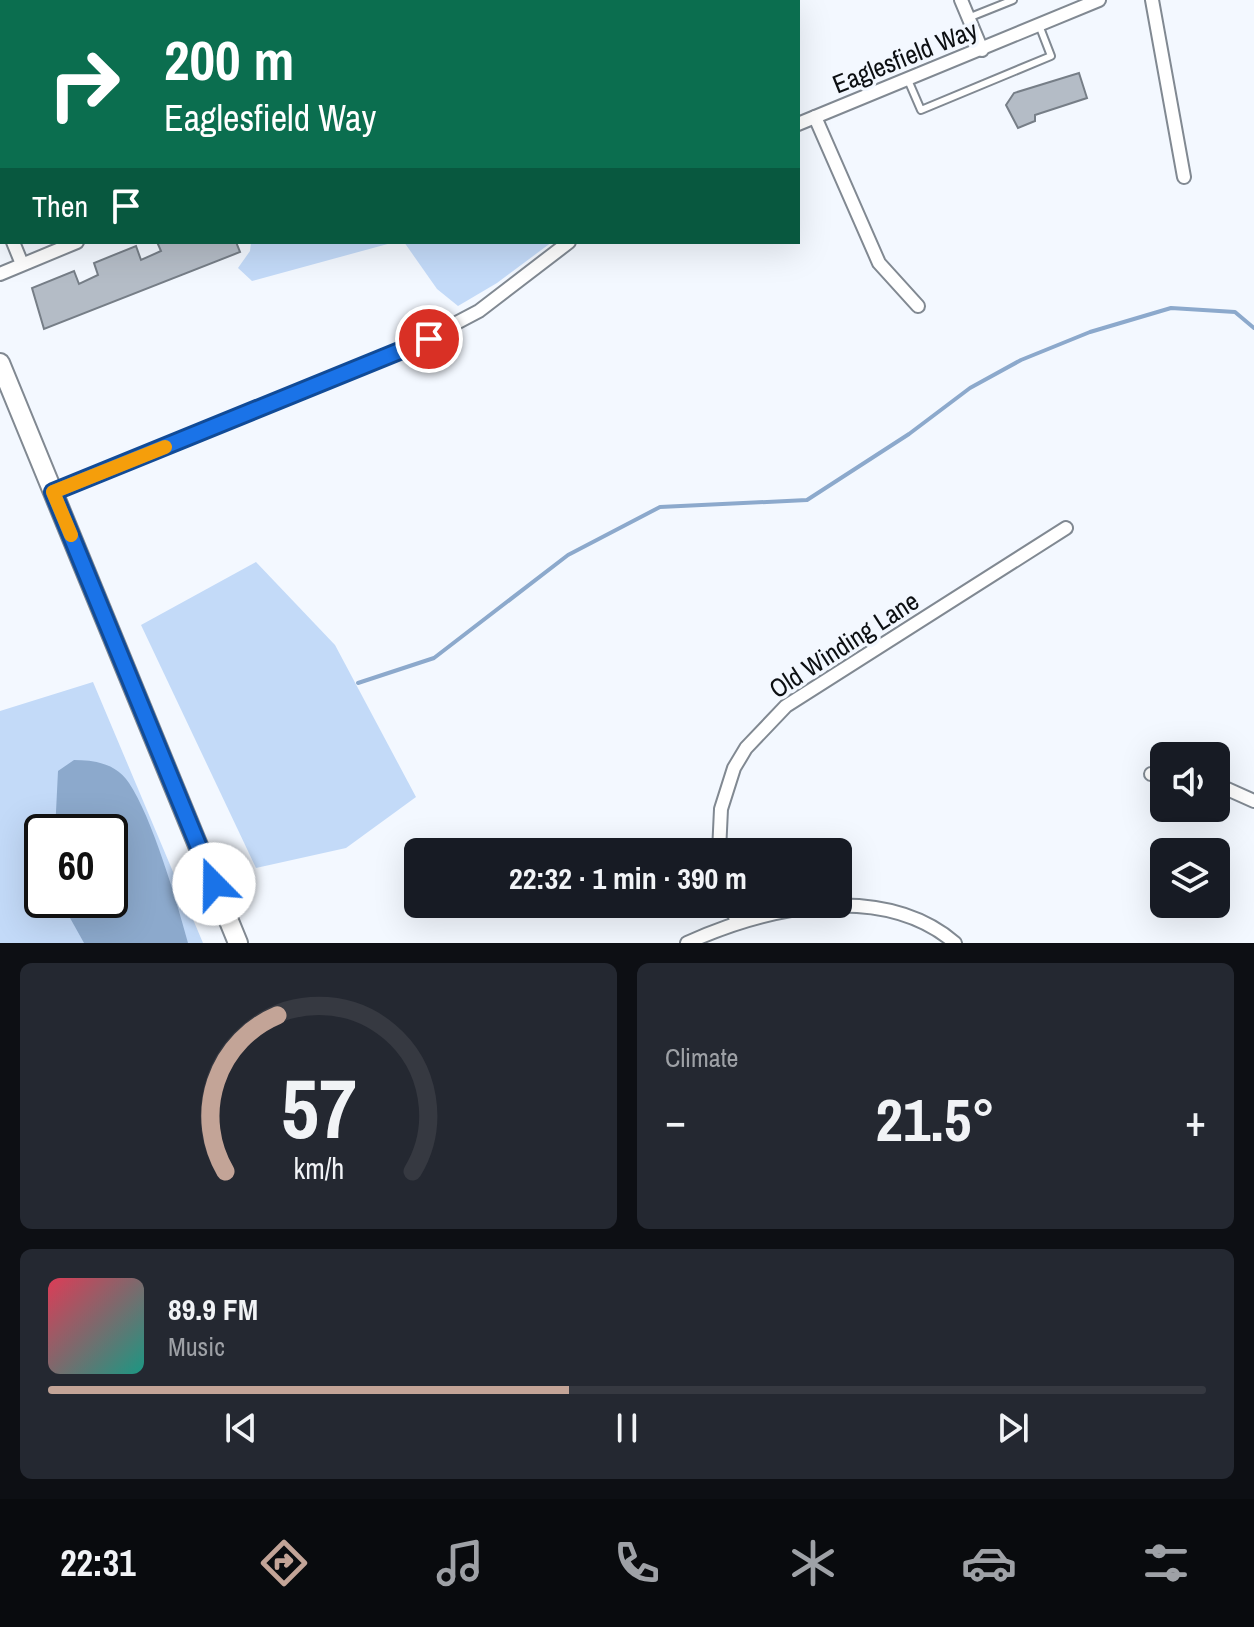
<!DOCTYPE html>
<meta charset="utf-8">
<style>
body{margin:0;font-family:"Archivo Narrow",sans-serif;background:#242831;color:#f1f3f6;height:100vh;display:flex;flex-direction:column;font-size:30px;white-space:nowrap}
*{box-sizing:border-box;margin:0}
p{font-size:26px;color:#9ea1a6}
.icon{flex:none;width:44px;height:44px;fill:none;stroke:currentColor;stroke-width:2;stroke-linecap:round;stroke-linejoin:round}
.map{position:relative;height:943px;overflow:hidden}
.sheet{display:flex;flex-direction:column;gap:20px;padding:20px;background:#0d0f14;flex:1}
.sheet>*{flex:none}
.top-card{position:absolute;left:0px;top:0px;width:800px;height:244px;box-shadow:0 8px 32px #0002;background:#0b6e4f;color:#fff;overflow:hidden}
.tools{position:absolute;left:1150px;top:742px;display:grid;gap:16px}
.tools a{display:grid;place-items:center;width:80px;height:80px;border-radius:12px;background:#171b24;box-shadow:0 8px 32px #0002;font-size:40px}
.speed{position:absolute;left:24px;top:814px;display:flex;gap:16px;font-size:40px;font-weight:700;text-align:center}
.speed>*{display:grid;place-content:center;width:104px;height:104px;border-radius:50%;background:#171b24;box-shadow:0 8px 32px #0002;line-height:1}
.speed .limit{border:4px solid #111;border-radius:12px;background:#fff;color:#111}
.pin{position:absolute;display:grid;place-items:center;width:68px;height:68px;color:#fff;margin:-34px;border:4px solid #fff;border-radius:50%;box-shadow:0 2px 8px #0007}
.me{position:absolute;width:88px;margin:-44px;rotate:338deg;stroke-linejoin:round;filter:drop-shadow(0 0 6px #0008)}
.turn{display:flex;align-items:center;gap:28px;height:168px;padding:0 32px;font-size:36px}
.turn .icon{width:104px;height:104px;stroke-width:2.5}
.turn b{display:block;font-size:56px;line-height:68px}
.then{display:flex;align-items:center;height:76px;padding:0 32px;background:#0003;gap:16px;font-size:30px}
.big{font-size:60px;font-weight:800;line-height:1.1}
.sheet .tile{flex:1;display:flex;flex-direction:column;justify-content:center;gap:12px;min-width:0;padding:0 28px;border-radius:12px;background:#242831}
.sheet .dial{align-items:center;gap:0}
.dial svg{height:208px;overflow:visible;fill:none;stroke:#363941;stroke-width:7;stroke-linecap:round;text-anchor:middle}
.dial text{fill:#f1f3f6;stroke:none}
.song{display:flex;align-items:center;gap:24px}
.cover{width:96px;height:96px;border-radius:12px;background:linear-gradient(135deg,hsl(350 70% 55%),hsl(170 70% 35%))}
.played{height:8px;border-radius:4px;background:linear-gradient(90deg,#c3a497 45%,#363941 45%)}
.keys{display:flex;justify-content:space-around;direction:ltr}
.heat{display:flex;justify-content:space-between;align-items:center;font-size:44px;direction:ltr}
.sheet .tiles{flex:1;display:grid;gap:20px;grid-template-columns:1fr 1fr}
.tile:last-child{grid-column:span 2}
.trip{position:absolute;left:404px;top:838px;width:448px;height:80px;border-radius:12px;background:#171b24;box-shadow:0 8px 32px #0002;font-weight:800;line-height:80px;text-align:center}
.dock{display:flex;height:128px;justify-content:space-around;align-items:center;background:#090b0e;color:#9ea1a6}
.dock .icon{width:56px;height:56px}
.dock .active{color:#c3a497}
.dock b{font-size:36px;color:#f1f3f6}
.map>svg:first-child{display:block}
.green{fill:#c3daf8;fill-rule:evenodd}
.water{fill:#8ca9cc}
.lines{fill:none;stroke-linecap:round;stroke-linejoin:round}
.stream{stroke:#8ca9cc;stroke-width:4}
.building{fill:#b4bcc6;stroke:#767e87;stroke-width:2}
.service-casing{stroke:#818992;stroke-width:10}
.minor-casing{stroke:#818992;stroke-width:16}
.primary-casing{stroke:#818992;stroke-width:22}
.service{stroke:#fff;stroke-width:6}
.minor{stroke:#fff;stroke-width:12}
.primary{stroke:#fff;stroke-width:18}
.route-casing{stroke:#114b97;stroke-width:20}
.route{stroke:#1a73e8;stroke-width:14}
.slow{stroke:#f59e0b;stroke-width:14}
.labels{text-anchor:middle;stroke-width:7;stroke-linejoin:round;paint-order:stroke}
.street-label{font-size:26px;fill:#0c0f12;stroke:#f3f8ff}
</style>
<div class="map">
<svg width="1254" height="943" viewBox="0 0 1254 943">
<rect width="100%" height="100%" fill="#f3f8ff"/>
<g class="green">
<polygon points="251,242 395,242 252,281 238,268 250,251"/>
<polygon points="404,242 552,242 497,283 458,306 437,289"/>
<polygon points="256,562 335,645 416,797 346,848 256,868 141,625"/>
<path d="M93 682 203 943H0V711ZM42 832H110V900H42Z"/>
</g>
<path class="water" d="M74 760C95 760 117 764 129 783 152 817 177 902 188 943H84L60 900H110V832H55L58 771Z"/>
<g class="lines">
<polyline class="stream" points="358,683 434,658 568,555 660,507 807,500 909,434 970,388 1021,360 1090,332 1171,308 1235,312 1254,328"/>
</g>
<g class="building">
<polygon points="1079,73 1087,98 1035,115 1035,121 1018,128 1006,105 1014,93"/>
<polygon points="157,242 236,242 240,252 44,329 32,288 74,271 79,284 98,275 94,263 136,246 141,260 161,251"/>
</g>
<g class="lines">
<g class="service-casing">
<g id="service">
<polyline points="968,18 1013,0"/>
<polyline points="908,80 921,110 1051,56 1039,25"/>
<polyline points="0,182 2,181"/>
</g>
</g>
<g class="minor-casing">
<g id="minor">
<polyline points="164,0 164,2"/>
<polyline points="961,0 982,50"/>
<polyline points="1152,0 1184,177"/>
<polyline points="815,117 879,263 918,306"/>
<polyline points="798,124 1099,0"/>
<polyline points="0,210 2,215"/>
<polyline points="13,242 22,264"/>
<polyline points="0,274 77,242"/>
<polyline points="53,492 405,350 479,311 569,242"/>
<polyline points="1151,774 1164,775"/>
<polyline points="1216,784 1254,801"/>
<polyline points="719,852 721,809 734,768 746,748 786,706 1066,528"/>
<polyline points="731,904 737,923"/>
<path d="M687 943C766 907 882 881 955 943"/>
</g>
</g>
<g class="primary-casing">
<polyline id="primary" points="0,363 238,943"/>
</g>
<use href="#service" class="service"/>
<use href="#minor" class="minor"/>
<use href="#primary" class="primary"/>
</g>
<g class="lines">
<g class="route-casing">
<polyline id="route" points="214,884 53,492 429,339"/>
</g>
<use href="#route" class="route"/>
<polyline class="slow" points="71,535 53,492 165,447"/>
</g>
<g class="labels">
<g class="street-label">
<text transform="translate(905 57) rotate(-22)" y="9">Eaglesfield Way</text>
<text transform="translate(844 645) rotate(-33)" y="9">Old Winding Lane</text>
</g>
</g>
</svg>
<div class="tools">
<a><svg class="icon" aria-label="sound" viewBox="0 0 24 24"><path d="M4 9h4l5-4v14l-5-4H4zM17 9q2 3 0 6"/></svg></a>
<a><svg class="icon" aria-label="layers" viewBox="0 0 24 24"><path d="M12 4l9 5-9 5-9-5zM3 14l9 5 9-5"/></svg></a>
</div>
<div class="speed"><div class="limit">60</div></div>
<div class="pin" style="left:429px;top:339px;background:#d93025"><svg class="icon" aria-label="arrive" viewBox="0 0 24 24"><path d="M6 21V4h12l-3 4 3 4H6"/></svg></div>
<svg class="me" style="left:214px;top:884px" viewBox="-20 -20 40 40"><circle r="19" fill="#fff"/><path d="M0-13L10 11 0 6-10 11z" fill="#1a73e8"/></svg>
<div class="trip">22:32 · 1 min · 390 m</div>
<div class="top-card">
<div class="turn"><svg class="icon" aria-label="right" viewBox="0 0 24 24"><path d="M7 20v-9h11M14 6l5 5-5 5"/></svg><div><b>200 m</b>Eaglesfield Way</div></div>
<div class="then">Then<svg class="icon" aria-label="arrive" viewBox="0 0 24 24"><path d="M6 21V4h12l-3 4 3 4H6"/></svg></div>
</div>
</div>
<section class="sheet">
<div class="tiles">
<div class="tile dial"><svg viewBox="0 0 100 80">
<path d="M14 69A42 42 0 1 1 86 69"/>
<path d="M14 69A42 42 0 0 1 34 9" stroke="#c3a497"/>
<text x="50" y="56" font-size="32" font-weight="700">57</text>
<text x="50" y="72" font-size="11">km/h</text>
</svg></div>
<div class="tile"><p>Climate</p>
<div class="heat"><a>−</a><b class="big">21.5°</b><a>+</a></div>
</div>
<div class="tile">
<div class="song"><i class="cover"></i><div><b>89.9 FM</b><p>Music</p></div></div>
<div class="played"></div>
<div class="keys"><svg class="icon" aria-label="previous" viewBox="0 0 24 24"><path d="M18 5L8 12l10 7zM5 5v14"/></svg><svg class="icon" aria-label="pause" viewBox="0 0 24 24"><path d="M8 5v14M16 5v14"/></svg><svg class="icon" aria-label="next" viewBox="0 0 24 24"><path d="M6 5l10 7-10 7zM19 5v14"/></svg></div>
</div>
</div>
</section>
<nav class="dock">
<b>22:31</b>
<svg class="icon active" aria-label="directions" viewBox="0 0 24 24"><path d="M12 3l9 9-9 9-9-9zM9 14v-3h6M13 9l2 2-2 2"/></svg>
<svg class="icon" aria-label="music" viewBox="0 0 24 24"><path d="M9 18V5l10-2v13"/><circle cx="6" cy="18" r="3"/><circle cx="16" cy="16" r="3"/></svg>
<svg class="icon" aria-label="phone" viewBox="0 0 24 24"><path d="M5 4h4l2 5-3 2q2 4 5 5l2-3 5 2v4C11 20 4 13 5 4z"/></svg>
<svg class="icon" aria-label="climate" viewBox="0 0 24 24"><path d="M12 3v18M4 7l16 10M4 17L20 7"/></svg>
<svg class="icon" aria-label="car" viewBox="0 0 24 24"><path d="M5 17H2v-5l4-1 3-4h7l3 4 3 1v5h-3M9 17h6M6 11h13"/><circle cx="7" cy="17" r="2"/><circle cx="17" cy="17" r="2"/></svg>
<svg class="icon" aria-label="filters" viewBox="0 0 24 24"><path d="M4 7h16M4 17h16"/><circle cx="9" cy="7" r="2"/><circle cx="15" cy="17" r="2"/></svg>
</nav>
